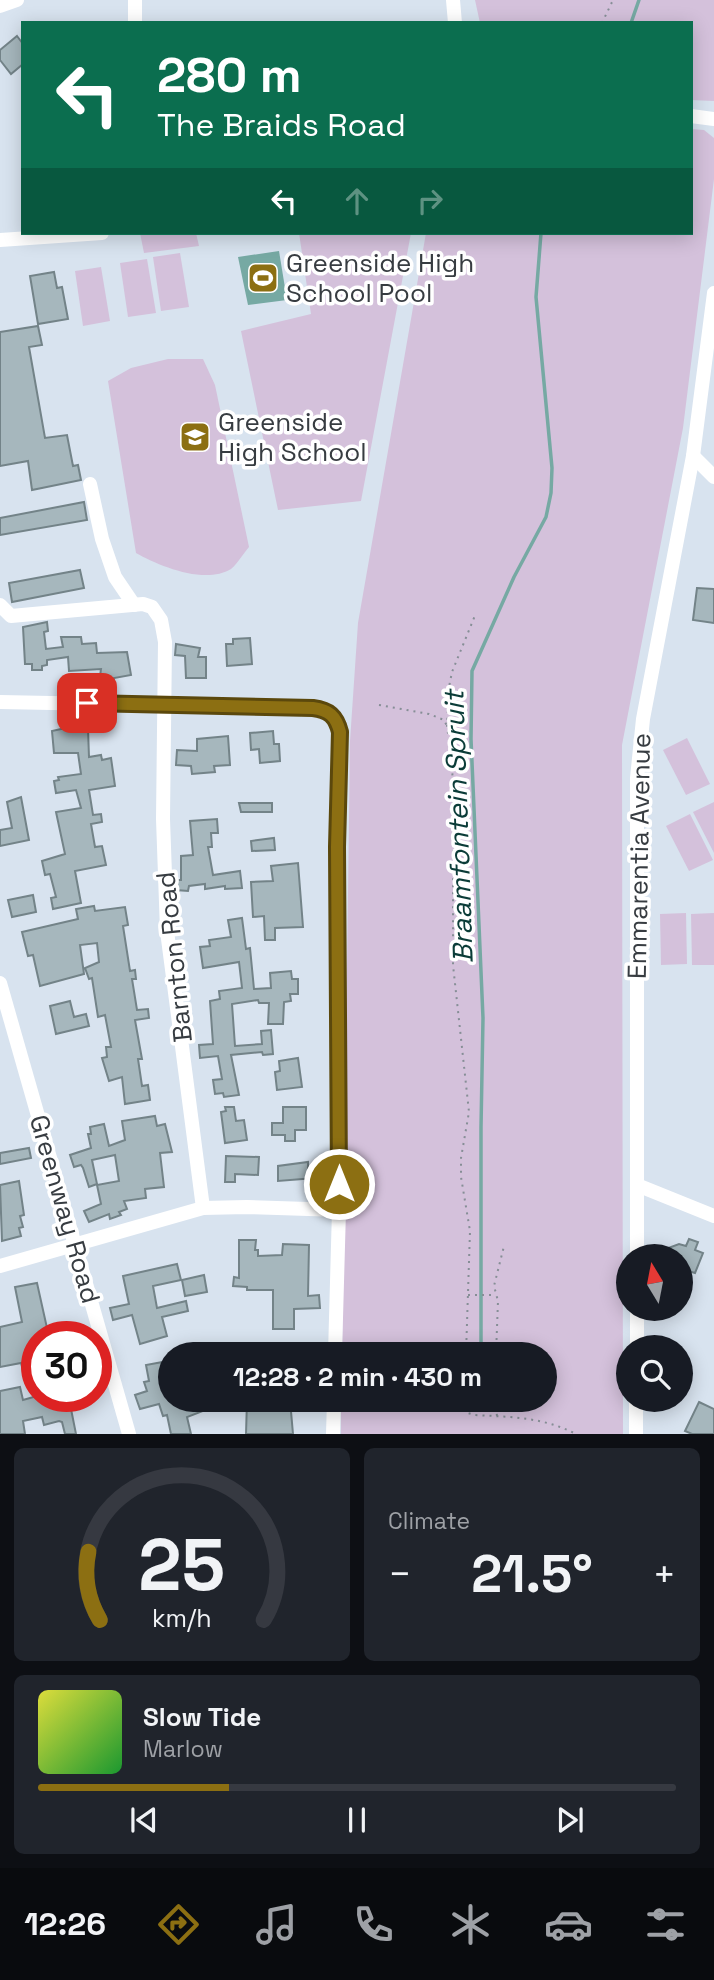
<!DOCTYPE html>
<meta charset="utf-8">
<style>
body{margin:0;font-family:"Space Grotesk",sans-serif;background:#20242c;color:#f1f3f6;height:100vh;display:flex;flex-direction:column;font-size:26px;white-space:nowrap}
*{box-sizing:border-box;margin:0}
p{font-size:23px;color:#9ea1a6}
.icon{flex:none;width:38px;height:38px;fill:none;stroke:currentColor;stroke-width:2;stroke-linecap:round;stroke-linejoin:round}
.map{position:relative;height:1434px;overflow:hidden}
.sheet{display:flex;flex-direction:column;gap:14px;padding:14px;background:#0d0f14;flex:1}
.sheet>*{flex:none}
.top-card{position:absolute;left:21px;top:21px;width:672px;height:214px;border-radius:0px;box-shadow:0 4px 18px #0003;background:#0b6e4f;color:#fff;overflow:hidden}
.needle{width:46px;rotate:350deg}
.buttons{position:absolute;left:616px;top:1244px;display:grid;gap:14px}
.buttons a{display:grid;place-items:center;width:77px;height:77px;border-radius:50%;background:#171b24;box-shadow:0 4px 18px #0003;font-size:35px}
.speed{position:absolute;left:21px;top:1321px;display:flex;gap:14px;font-size:35px;font-weight:700;text-align:center}
.speed>*{display:grid;place-content:center;width:91px;height:91px;border-radius:50%;background:#171b24;box-shadow:0 4px 18px #0003;line-height:1}
.speed .limit{border:10px solid #d22;background:#fff;color:#111}
.pin{position:absolute;display:grid;place-items:center;width:60px;height:60px;color:#fff;margin:-30px;border-radius:14px;box-shadow:0 4px 10px #0006}
.me{position:absolute;width:77px;margin:-38px;rotate:0deg;stroke-linejoin:round;filter:drop-shadow(0 0 5px #0008)}
.turn{display:flex;align-items:center;gap:24px;height:147px;padding:0 21px;font-size:32px}
.turn .icon{width:91px;height:91px;stroke-width:2.5}
.turn b{display:block;font-size:49px;line-height:60px}
.lanes{display:flex;align-items:center;height:66px;padding:0 21px;background:#0003;justify-content:center;gap:35px;direction:ltr}
.lanes .off{opacity:.35}
.big{font-size:52px;font-weight:800;line-height:1.1}
.sheet .widget{flex:1;display:flex;flex-direction:column;justify-content:center;gap:10px;min-width:0;padding:0 24px;border-radius:10px;background:#20242c}
.sheet .dial{align-items:center;gap:0}
.dial svg{height:182px;overflow:visible;fill:none;stroke:#363941;stroke-width:7;stroke-linecap:round;text-anchor:middle}
.dial text{fill:#f1f3f6;stroke:none}
.song{display:flex;align-items:center;gap:21px}
.cover{width:84px;height:84px;border-radius:10px;background:linear-gradient(135deg,hsl(60 70% 55%),hsl(130 70% 35%))}
.played{height:7px;border-radius:4px;background:linear-gradient(90deg,#8c6f12 30%,#363941 30%)}
.keys{display:flex;justify-content:space-around;direction:ltr}
.heat{display:flex;justify-content:space-between;align-items:center;font-size:38px;direction:ltr}
.sheet .tiles{flex:1;display:grid;gap:14px;grid-template-columns:1fr 1fr}
.widget:last-child{grid-column:span 2}
.trip{position:absolute;left:158px;top:1342px;width:399px;height:70px;border-radius:35px;background:#171b24;box-shadow:0 4px 18px #0003;font-weight:800;line-height:70px;text-align:center}
.dock{display:flex;height:112px;justify-content:space-around;align-items:center;background:#090b0e;color:#9ea1a6}
.dock .icon{width:49px;height:49px}
.dock .active{color:#8c6f12}
.dock b{font-size:32px;color:#f1f3f6}
.map>svg:first-child{display:block}
.green{fill:#d4c1db}
.water{fill:#76a9a3}
.lines{fill:none;stroke-linecap:round;stroke-linejoin:round}
.stream{stroke:#76a9a3;stroke-width:3.5}
.building{fill:#a6b7bd;stroke:#738388;stroke-width:2}
.path{stroke:#868e96;stroke-width:2;stroke-dasharray:2 5;stroke-linecap:butt}
.minor{stroke:#fff;stroke-width:14}
.route-casing{stroke:#5b480c;stroke-width:18}
.route{stroke:#8c6f12;stroke-width:12}
.labels{text-anchor:middle;stroke-width:7;stroke-linejoin:round;paint-order:stroke}
.poi-label{font-size:26px;fill:#373c41;stroke:#fff;text-anchor:start}
.street-label{font-size:26px;fill:#373c41;stroke:#fff}
.water-label{font-size:28px;font-style:italic;fill:#0b3c38;stroke:#fff}
</style>
<div class="map">
<svg width="714" height="1434" viewBox="0 0 714 1434">
<rect width="100%" height="100%" fill="#d8e3ef"/>
<g class="green">
<polygon points="475,0 714,0 714,101 691,100 691,23 480,23"/>
<polygon points="691,129 704,130 714,138 714,179 683,428 622,745 623,1434 341,1434 341,1400 544,1400 544,1354 342,1354 350,741 358,623 426,233 691,233"/>
<polygon points="140,233 196,233 199,246 144,253"/>
<polygon points="299,233 411,233 361,501 278,510 241,331 311,314"/>
<polygon points="180,253 189,307 161,311 153,257"/>
<polygon points="147,259 156,313 128,317 120,263"/>
<polygon points="101,267 110,321 83,326 75,271"/>
<path d="M168 359H203L215 385 249 547C243 554 237 564 231 569 205 585 159 566 136 553L108 381 131 368Z"/>
<polygon points="687,738 710,784 686,795 663,750"/>
<polygon points="714,802 714,853 693,812"/>
<polygon points="690,814 713,860 689,871 666,826"/>
<polygon points="686,913 687,964 661,965 660,914"/>
<polygon points="714,913 714,965 692,965 691,914"/>
</g>
<polygon class="water" points="279,251 287,300 248,305 238,257"/>
<g class="lines">
<g class="stream">
<polyline points="631,23 639,0"/>
<polyline points="481,1354 481,1127 483,1018 471,739 472,671 514,577 546,517 551,493 552,468 536,297 541,233"/>
<polyline points="481,1400 481,1409"/>
</g>
</g>
<g class="building">
<polygon points="17,36 23,44 23,64 11,74 0,60 0,50"/>
<polygon points="54,272 57,288 62,287 68,319 38,324 30,276"/>
<polygon points="38,326 42,345 29,347 45,438 67,435 73,466 78,465 81,480 32,490 28,461 0,466 0,332"/>
<polygon points="84,502 87,520 0,535 0,518"/>
<polygon points="80,570 84,588 12,602 9,583"/>
<polygon points="697,588 714,589 714,623 693,620"/>
<polygon points="47,622 48,631 44,632 46,649 63,647 61,637 81,637 82,644 96,643 97,653 127,652 131,675 114,678 113,686 99,684 101,669 69,671 68,657 47,660 47,665 42,666 42,670 32,670 32,664 25,664 23,627"/>
<polygon points="250,638 252,664 227,666 226,644 233,644 233,639"/>
<polygon points="176,644 200,648 198,657 206,657 206,678 186,678 185,656 175,655"/>
<polygon points="61,729 88,729 89,757 101,755 102,760 111,758 115,786 89,790 93,815 101,814 102,822 91,824 95,847 102,846 106,865 75,871 81,903 53,909 51,898 56,897 50,874 45,875 42,861 65,854 56,812 81,808 76,790 56,793 54,781 59,780 58,777 81,774 78,753 54,753 52,731"/>
<polygon points="273,731 274,744 279,744 280,761 260,763 259,749 251,750 250,733"/>
<polygon points="228,736 230,765 214,766 215,772 192,774 191,766 176,765 177,750 197,751 197,739"/>
<polygon points="21,797 29,840 0,846 0,830 12,828 7,802"/>
<polygon points="239,803 272,803 272,812 241,812"/>
<polygon points="217,819 218,833 211,833 212,847 208,847 213,875 240,871 242,888 225,889 225,886 205,889 205,884 189,886 188,891 176,890 177,880 181,880 181,856 193,855 190,821"/>
<polygon points="274,838 275,850 252,851 251,841"/>
<polygon points="298,863 303,927 275,928 275,940 265,940 264,916 253,917 251,882 273,881 271,866"/>
<polygon points="33,895 36,912 12,917 8,900"/>
<polygon points="94,906 95,911 125,907 128,925 123,926 130,971 135,970 136,979 132,979 137,1010 148,1009 149,1018 135,1020 142,1059 138,1059 142,1086 148,1085 150,1100 125,1104 122,1077 109,1081 102,1058 107,1057 106,1047 111,1047 105,1015 98,1017 92,978 89,979 85,968 99,962 97,943 80,945 84,974 40,986 33,955 28,956 22,932 78,919 76,909"/>
<polygon points="242,918 246,949 250,948 254,989 271,988 270,973 291,971 292,979 298,979 298,994 290,994 291,1001 284,1002 283,1024 268,1024 269,1003 259,1003 258,1000 232,1004 235,1046 262,1044 261,1031 271,1030 273,1054 263,1055 262,1052 231,1055 239,1095 224,1097 223,1093 215,1094 213,1080 222,1079 218,1056 200,1058 199,1045 213,1044 210,1001 220,999 219,991 242,988 239,962 203,968 200,947 210,946 209,940 231,937 228,920"/>
<polygon points="70,1001 74,1017 86,1014 89,1026 56,1034 50,1006"/>
<polygon points="298,1058 302,1087 277,1090 275,1072 280,1071 279,1061"/>
<polygon points="225,1107 234,1107 236,1121 244,1120 247,1140 225,1143 221,1112 226,1111"/>
<polygon points="283,1107 306,1107 306,1130 295,1130 295,1141 285,1141 285,1135 272,1135 272,1123 283,1123"/>
<polygon points="155,1116 157,1126 165,1124 172,1152 160,1153 164,1187 145,1189 146,1198 124,1201 127,1209 119,1212 121,1215 110,1219 109,1214 89,1222 84,1211 101,1204 97,1185 119,1181 115,1155 92,1160 97,1184 89,1187 83,1168 81,1165 74,1167 70,1155 91,1148 88,1134 91,1134 90,1127 104,1124 109,1146 125,1140 122,1121"/>
<polygon points="29,1148 31,1158 0,1164 0,1153"/>
<polygon points="226,1156 259,1157 258,1175 235,1174 235,1182 225,1182"/>
<polygon points="308,1162 308,1168 315,1167 315,1178 278,1181 278,1166"/>
<polygon points="19,1181 24,1215 20,1216 23,1227 19,1228 21,1236 2,1241 0,1185"/>
<polygon points="689,1239 698,1242 695,1250 703,1253 695,1273 685,1270 686,1264 681,1262 681,1256 647,1256 679,1244 686,1246"/>
<polygon points="239,1240 256,1240 255,1250 258,1250 258,1256 282,1255 283,1244 309,1245 308,1296 319,1295 320,1308 294,1309 294,1329 273,1329 273,1290 247,1290 247,1287 233,1286 234,1277 239,1278"/>
<polygon points="177,1264 181,1280 153,1286 157,1308 186,1301 188,1311 162,1317 167,1336 140,1344 132,1315 113,1320 110,1308 129,1304 123,1276"/>
<polygon points="204,1275 207,1292 185,1296 182,1280"/>
<polygon points="37,1283 49,1337 37,1337 37,1349 31,1350 35,1366 31,1367 33,1376 25,1378 21,1363 0,1367 0,1327 22,1322 15,1287"/>
<polygon points="168,1361 170,1400 231,1400 187,1417 191,1434 171,1434 167,1415 163,1416 159,1404 140,1409 135,1395 147,1391 144,1382 149,1381 146,1365"/>
<polygon points="20,1387 23,1400 37,1396 49,1396 49,1399 73,1396 76,1408 71,1409 76,1434 65,1434 62,1422 59,1421 44,1425 42,1417 23,1421 25,1434 0,1434 0,1391"/>
<polygon points="247,1400 290,1400 293,1434 246,1434"/>
<polygon points="699,1402 714,1409 714,1434 692,1434 685,1431"/>
</g>
<g class="lines">
<g class="path">
<polyline points="602,23 613,0"/>
<polyline points="379,705 429,714 444,720 447,726"/>
<polyline points="468,1295 496,1295"/>
<polyline points="466,1354 470,1231 461,1177 461,1158 469,1112 453,965 453,798 452,758 447,727 449,687 452,672 476,613"/>
<polyline points="496,1354 498,1301 494,1286 504,1246"/>
<path d="M465 1400 468 1413 475 1415C511 1417 543 1417 576 1434"/>
<polyline points="495,1400 497,1416"/>
</g>
<g class="minor">
<polyline points="135,0 135,23"/>
<polyline points="453,0 455,23"/>
<polyline points="0,6 17,0"/>
<polyline points="691,116 714,119"/>
<polyline points="0,240 102,233"/>
<polyline points="693,456 714,477"/>
<polyline points="90,484 102,539 115,577 134,605"/>
<polyline points="0,605 11,616 143,604 152,607 161,620 165,642 163,819 167,931 203,1208"/>
<path d="M0 702 313 708C329 710 336 716 340 732L337 847 339 1210 335 1354"/>
<polyline points="0,983 129,1434"/>
<polyline points="637,1185 714,1216"/>
<polyline points="637,1256 637,778 643,719 693,456 714,293"/>
<polyline points="0,1266 203,1208 247,1207 339,1210"/>
<polyline points="637,1348 637,1309"/>
<polyline points="333,1434 334,1400"/>
<polyline points="636,1434 636,1400"/>
</g>
</g>
<g class="lines">
<g class="route-casing">
<path id="route" d="M87 703 313 708C329 710 336 716 340 732L337 847 339 1184"/>
</g>
<use href="#route" class="route"/>
</g>
<defs>
<g id="stadium-square" transform="scale(1.575)"><rect x="-9" y="-9" width="18" height="18" rx="4" fill="#8c6f12" stroke="#fff"/><path d="M0-5a6.5 5 0 1 0 0 10a6.5 5 0 1 0 0-10ZM-3.5-1.8h7v3.6h-7Z" fill="#fff"/></g>
<g id="school-square" transform="scale(1.575)"><rect x="-9" y="-9" width="18" height="18" rx="4" fill="#8c6f12" stroke="#fff"/><path d="M0-5L7-2L0 1L-7-2ZM-4 1L0 2.5L4 1V4Q0 6-4 4Z" fill="#fff"/></g>
</defs>
<g fill-rule="evenodd">
<use href="#stadium-square" x="263" y="278"/>
<use href="#school-square" x="195" y="437"/>
</g>
<g class="labels">
<g class="poi-label">
<text x="286" y="272">Greenside High<tspan x="286" dy="30">School Pool</tspan></text>
<text x="218" y="431">Greenside<tspan x="218" dy="30">High School</tspan></text>
</g>
<g class="street-label">
<text transform="translate(639 856) rotate(-89)" y="9">Emmarentia Avenue</text>
<text transform="translate(174 957) rotate(-96)" y="9">Barnton Road</text>
<text transform="translate(65 1209) rotate(74)" y="9">Greenway Road</text>
</g>
<g class="water-label">
<text transform="translate(458 827) rotate(-92)" y="10">Braamfontein Spruit</text>
</g>
</g>
</svg>
<div class="buttons">
<a><svg class="needle" viewBox="-14 -14 28 28"><path d="M0-13l5 13h-10z" fill="#e53935"/><path d="M0 13l5-13h-10z" fill="#9ea1a6"/></svg></a>
<a><svg class="icon" aria-label="search" viewBox="0 0 24 24"><circle cx="10" cy="10" r="6"/><path d="M15 15l6 6"/></svg></a>
</div>
<div class="speed"><div class="limit">30</div></div>
<div class="pin" style="left:87px;top:703px;background:#d93025"><svg class="icon" aria-label="arrive" viewBox="0 0 24 24"><path d="M6 21V4h12l-3 4 3 4H6"/></svg></div>
<svg class="me" style="left:339px;top:1184px" viewBox="-20 -20 40 40"><circle r="17" fill="#8c6f12" stroke="#fff" stroke-width="3"/><path d="M0-11L8 9 0 5-8 9z" fill="#fff"/></svg>
<div class="trip">12:28 · 2 min · 430 m</div>
<div class="top-card">
<div class="turn"><svg class="icon" aria-label="left" viewBox="0 0 24 24"><path d="M17 20v-9H6M10 6l-5 5 5 5"/></svg><div><b>280 m</b>The Braids Road</div></div>
<div class="lanes"><svg class="icon" aria-label="left" viewBox="0 0 24 24"><path d="M17 20v-9H6M10 6l-5 5 5 5"/></svg><svg class="icon off" aria-label="ahead" viewBox="0 0 24 24"><path d="M12 20V5M6 11l6-6 6 6"/></svg><svg class="icon off" aria-label="right" viewBox="0 0 24 24"><path d="M7 20v-9h11M14 6l5 5-5 5"/></svg></div>
</div>
</div>
<section class="sheet">
<div class="tiles">
<div class="widget dial"><svg viewBox="0 0 100 80">
<path d="M14 69A42 42 0 1 1 86 69"/>
<path d="M14 69A42 42 0 0 1 9 39" stroke="#8c6f12"/>
<text x="50" y="56" font-size="32" font-weight="700">25</text>
<text x="50" y="72" font-size="11">km/h</text>
</svg></div>
<div class="widget"><p>Climate</p>
<div class="heat"><a>−</a><b class="big">21.5°</b><a>+</a></div>
</div>
<div class="widget">
<div class="song"><i class="cover"></i><div><b>Slow Tide</b><p>Marlow</p></div></div>
<div class="played"></div>
<div class="keys"><svg class="icon" aria-label="previous" viewBox="0 0 24 24"><path d="M18 5L8 12l10 7zM5 5v14"/></svg><svg class="icon" aria-label="pause" viewBox="0 0 24 24"><path d="M8 5v14M16 5v14"/></svg><svg class="icon" aria-label="next" viewBox="0 0 24 24"><path d="M6 5l10 7-10 7zM19 5v14"/></svg></div>
</div>
</div>
</section>
<nav class="dock">
<b>12:26</b>
<svg class="icon active" aria-label="directions" viewBox="0 0 24 24"><path d="M12 3l9 9-9 9-9-9zM9 14v-3h6M13 9l2 2-2 2"/></svg>
<svg class="icon" aria-label="music" viewBox="0 0 24 24"><path d="M9 18V5l10-2v13"/><circle cx="6" cy="18" r="3"/><circle cx="16" cy="16" r="3"/></svg>
<svg class="icon" aria-label="phone" viewBox="0 0 24 24"><path d="M5 4h4l2 5-3 2q2 4 5 5l2-3 5 2v4C11 20 4 13 5 4z"/></svg>
<svg class="icon" aria-label="climate" viewBox="0 0 24 24"><path d="M12 3v18M4 7l16 10M4 17L20 7"/></svg>
<svg class="icon" aria-label="car" viewBox="0 0 24 24"><path d="M5 17H2v-5l4-1 3-4h7l3 4 3 1v5h-3M9 17h6M6 11h13"/><circle cx="7" cy="17" r="2"/><circle cx="17" cy="17" r="2"/></svg>
<svg class="icon" aria-label="filters" viewBox="0 0 24 24"><path d="M4 7h16M4 17h16"/><circle cx="9" cy="7" r="2"/><circle cx="15" cy="17" r="2"/></svg>
</nav>
